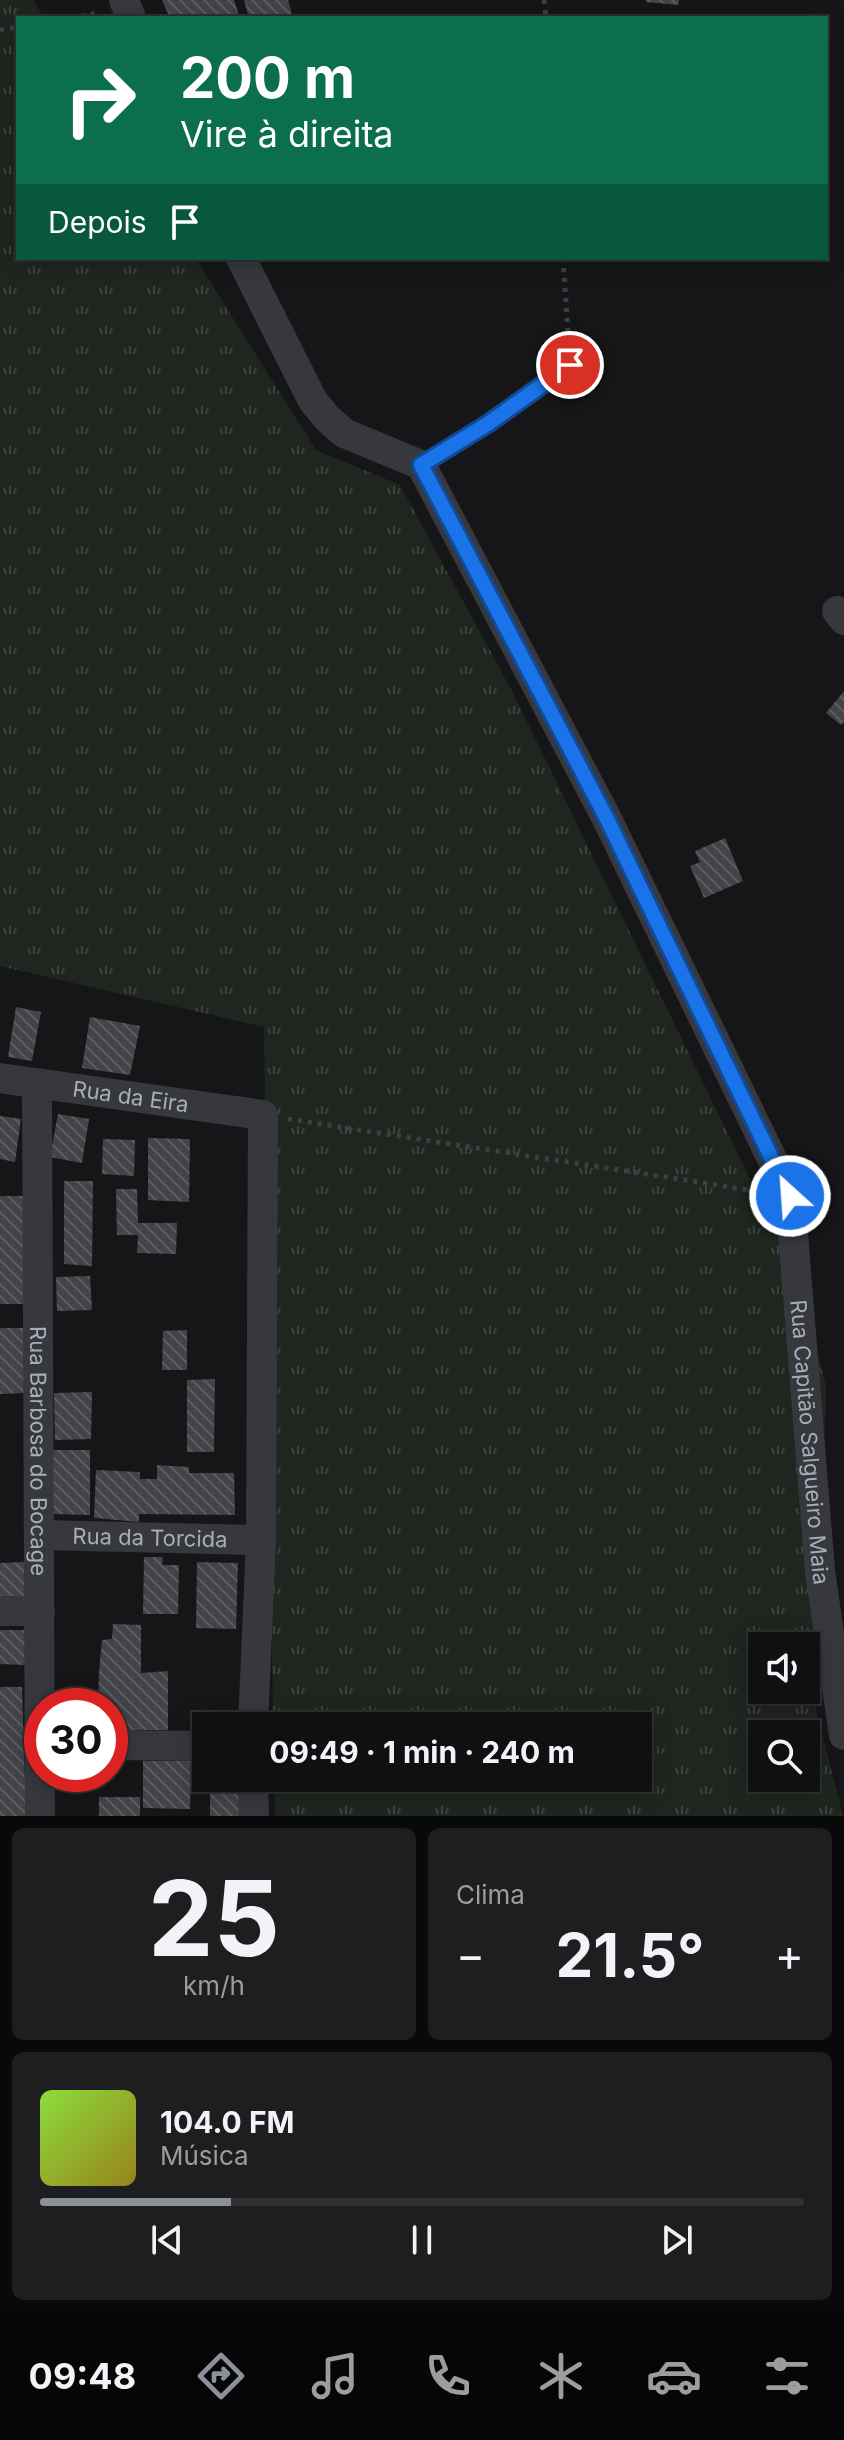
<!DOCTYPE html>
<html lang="pt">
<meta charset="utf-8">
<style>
body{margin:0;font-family:Inter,sans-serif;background:#1e1e20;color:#f1f3f6;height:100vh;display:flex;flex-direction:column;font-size:30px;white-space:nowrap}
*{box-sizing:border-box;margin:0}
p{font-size:26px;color:#9c9d9f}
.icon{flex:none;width:44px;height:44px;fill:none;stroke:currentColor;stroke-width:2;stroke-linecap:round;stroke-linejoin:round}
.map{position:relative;height:1816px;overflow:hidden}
.details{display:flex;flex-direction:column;gap:12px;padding:12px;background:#09090a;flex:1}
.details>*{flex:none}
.top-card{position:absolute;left:16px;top:16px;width:812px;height:244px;border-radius:0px;box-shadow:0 4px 20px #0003,0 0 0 2px #303032;background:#0b6e4f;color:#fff;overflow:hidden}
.buttons{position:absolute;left:748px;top:1632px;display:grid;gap:16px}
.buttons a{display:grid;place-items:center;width:72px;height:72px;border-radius:0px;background:#101012;box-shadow:0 4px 20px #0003,0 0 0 2px #303032;font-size:40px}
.speed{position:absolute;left:24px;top:1688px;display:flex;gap:16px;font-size:40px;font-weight:700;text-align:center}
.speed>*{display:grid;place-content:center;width:104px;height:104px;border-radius:50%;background:#101012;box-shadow:0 4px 20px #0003,0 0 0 2px #303032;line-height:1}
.speed .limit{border:12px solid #d22;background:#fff;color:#111}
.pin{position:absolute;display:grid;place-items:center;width:68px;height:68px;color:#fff;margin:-34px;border:4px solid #fff;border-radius:50%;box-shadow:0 2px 8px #0007}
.me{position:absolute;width:88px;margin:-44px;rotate:334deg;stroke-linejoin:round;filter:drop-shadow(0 0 6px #0008)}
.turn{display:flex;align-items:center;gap:28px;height:168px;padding:0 32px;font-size:36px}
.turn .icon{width:104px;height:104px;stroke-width:2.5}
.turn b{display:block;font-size:56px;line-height:68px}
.then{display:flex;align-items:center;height:76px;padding:0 32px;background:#0003;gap:16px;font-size:30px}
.big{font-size:60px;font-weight:700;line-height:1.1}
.details .widget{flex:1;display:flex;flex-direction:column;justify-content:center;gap:12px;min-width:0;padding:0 28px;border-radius:12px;background:#1e1e20}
.details .dial{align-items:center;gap:0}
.dial b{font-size:104px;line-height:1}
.song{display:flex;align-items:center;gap:24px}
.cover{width:96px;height:96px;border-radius:12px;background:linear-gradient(135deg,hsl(90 70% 55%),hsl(50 70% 35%))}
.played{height:8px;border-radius:4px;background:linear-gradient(90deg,#8c9099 25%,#303032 25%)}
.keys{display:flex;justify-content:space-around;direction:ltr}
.heat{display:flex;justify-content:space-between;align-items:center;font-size:44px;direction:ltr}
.details .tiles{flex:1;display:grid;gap:12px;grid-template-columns:1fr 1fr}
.widget:last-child{grid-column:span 2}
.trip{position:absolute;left:192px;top:1712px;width:460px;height:80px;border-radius:0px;background:#101012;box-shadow:0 4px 20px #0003,0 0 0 2px #303032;font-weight:700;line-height:80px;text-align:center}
.tab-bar{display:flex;height:128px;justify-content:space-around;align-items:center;background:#060607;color:#9c9d9f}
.tab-bar .icon{width:56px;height:56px}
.tab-bar .selected{color:#8c9099}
.tab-bar b{font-size:36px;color:#f1f3f6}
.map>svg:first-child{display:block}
.grass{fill:url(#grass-tufts);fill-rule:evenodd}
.building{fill:url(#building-back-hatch)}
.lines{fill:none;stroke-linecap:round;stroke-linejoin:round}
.path{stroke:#3d3f44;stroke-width:5;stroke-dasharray:4 6;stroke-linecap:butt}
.service{stroke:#37383d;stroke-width:14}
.minor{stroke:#37383d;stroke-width:30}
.route-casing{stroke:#114b97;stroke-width:20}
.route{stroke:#1a73e8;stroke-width:14}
.labels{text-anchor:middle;stroke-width:6;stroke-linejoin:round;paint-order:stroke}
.street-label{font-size:22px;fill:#a8aeb8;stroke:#111113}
</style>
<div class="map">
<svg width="844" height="1816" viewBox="0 0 844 1816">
<defs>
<pattern id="grass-tufts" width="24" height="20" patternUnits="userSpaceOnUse" patternTransform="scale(2)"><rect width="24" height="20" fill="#1e261f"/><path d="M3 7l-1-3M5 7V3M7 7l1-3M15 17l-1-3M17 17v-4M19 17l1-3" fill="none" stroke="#3c433d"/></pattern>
<pattern id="building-back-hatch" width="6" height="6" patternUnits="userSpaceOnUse" patternTransform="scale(2)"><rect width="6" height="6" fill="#424448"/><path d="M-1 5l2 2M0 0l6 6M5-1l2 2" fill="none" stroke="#5a5c60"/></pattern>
</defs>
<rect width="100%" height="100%" fill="#161618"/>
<path class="grass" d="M0 0H33L44 18H18V258H195L316 450 400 485 513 693 795 1271 826 1386 816 1710 843 1816H275L274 1778H638V1726H273L264 1027 0 966ZM762 1646H806V1690H762ZM762 1734H806V1778H762Z"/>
<g class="building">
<polygon points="162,0 234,0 240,18 209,18 208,15 202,18 170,18"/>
<polygon points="244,0 288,0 292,14 276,18 249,18"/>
<polygon points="646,0 679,0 678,5 646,2"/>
<polygon points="844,691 844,722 841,725 826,713"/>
<polygon points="725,838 743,881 704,898 690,866 700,862 695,851"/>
<polygon points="16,1007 41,1012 32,1061 8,1057"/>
<polygon points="90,1017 140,1026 130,1075 82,1068"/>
<polygon points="58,1114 89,1119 82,1163 50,1157"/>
<polygon points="0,1116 21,1119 15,1162 0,1159"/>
<polygon points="148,1138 190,1139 189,1202 148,1200"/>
<polygon points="103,1139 135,1140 134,1176 102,1174"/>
<polygon points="64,1181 93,1181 92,1266 64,1264"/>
<polygon points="116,1189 137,1189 138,1223 177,1223 176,1254 137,1253 138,1235 117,1235"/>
<polygon points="0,1196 29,1196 27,1304 0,1304"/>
<polygon points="90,1276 92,1310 57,1311 56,1277"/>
<polygon points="0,1328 27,1328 26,1393 0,1394"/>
<polygon points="187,1330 187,1370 162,1370 163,1331"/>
<polygon points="215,1379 214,1452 187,1452 187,1380"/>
<polygon points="92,1392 91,1439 55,1440 54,1393"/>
<polygon points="53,1450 90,1450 90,1515 53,1514"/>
<polygon points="157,1465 189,1467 189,1473 234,1473 235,1515 139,1514 139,1522 94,1518 96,1470 140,1472 140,1479 157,1479"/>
<polygon points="144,1557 163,1557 162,1565 179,1565 178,1614 143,1614"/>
<polygon points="25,1562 25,1600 0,1601 0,1563"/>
<polygon points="197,1562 238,1563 236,1629 196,1628"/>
<polygon points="113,1624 141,1625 141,1673 168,1671 168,1730 110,1730 110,1706 98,1706 99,1672 102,1640 112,1639"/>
<polygon points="0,1630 25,1630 25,1665 0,1664"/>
<polygon points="0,1687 22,1687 26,1816 0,1816"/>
<polygon points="143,1761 191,1761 190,1809 143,1808"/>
<polygon points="210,1793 240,1793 241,1816 210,1816"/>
<rect x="99" y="1797" width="41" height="19"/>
</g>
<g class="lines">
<g class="path">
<polyline points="544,0 546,18"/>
<polyline points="71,18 99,13"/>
<polyline points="0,30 18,27"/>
<polyline points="563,258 569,348"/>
<polyline points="288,1119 756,1191"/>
</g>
<polyline class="service" points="421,465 489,423 570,365"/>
<g class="minor">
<polyline points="124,0 131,18"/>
<path id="s1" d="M241 258 313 401 328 419 344 433 421 465 606 817 790 1196 820 1571 844 1735"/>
<polyline points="837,611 844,620"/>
<path id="s2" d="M0 1078 263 1115 261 1540 253 1726"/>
<path id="s3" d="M37 1085 40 1816"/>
<path id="s4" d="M40 1535 261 1540"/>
<polyline points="0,1611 40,1611"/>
<polyline points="110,1745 206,1746"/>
<polyline points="253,1778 254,1816"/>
</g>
</g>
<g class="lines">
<g class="route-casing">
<polyline id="route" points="570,365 489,423 421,465 606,817 790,1196"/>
</g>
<use href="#route" class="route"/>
</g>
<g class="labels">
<g class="street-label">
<text dy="8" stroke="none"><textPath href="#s2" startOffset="132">Rua da Eira</textPath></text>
<text dy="8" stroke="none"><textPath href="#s1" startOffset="1354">Rua Capitão Salgueiro Maia</textPath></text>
<text dy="8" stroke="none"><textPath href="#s3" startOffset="366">Rua Barbosa do Bocage</textPath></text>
<text dy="8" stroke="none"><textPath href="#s4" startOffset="110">Rua da Torcida</textPath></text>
</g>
</g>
</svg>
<div class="buttons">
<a><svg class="icon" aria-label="sound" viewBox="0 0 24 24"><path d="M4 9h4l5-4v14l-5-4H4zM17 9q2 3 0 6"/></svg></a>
<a><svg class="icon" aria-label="search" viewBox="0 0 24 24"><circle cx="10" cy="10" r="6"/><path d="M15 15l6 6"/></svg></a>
</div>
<div class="speed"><div class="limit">30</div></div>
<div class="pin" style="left:570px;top:365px;background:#d93025"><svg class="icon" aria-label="arrive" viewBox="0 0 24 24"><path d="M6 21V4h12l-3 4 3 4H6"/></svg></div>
<svg class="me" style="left:790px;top:1196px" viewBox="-20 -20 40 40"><circle r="17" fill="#1a73e8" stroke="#fff" stroke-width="3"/><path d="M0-11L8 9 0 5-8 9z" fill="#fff"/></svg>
<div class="trip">09:49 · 1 min · 240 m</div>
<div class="top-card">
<div class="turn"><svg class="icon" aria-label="right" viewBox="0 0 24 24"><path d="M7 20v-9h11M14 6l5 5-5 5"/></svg><div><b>200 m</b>Vire à direita</div></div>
<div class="then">Depois<svg class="icon" aria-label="arrive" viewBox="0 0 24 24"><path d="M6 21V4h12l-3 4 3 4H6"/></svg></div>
</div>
</div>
<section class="details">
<div class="tiles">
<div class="widget dial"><b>25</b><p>km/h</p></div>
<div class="widget"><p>Clima</p>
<div class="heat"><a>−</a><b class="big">21.5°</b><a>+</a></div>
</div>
<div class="widget">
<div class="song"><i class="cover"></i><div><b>104.0 FM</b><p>Música</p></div></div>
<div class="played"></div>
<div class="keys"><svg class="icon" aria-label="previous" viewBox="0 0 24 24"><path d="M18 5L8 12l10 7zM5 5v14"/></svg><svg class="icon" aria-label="pause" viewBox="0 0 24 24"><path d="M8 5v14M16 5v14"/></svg><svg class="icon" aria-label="next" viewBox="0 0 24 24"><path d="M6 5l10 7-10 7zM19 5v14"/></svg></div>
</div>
</div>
</section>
<nav class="tab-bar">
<b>09:48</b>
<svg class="icon selected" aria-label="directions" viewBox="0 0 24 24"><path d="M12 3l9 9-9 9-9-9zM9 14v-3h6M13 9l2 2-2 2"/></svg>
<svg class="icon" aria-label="music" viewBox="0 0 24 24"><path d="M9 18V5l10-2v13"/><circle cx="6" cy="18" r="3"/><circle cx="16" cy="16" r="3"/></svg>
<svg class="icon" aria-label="phone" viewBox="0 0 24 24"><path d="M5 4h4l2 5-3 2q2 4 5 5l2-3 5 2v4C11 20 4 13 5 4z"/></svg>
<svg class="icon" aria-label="climate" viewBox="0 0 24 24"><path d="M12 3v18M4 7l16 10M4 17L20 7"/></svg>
<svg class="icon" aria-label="car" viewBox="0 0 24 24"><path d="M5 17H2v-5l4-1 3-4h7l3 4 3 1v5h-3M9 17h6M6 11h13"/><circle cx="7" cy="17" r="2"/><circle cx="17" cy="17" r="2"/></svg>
<svg class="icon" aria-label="filters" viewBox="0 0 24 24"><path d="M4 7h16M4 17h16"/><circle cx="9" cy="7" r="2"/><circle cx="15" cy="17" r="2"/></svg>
</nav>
